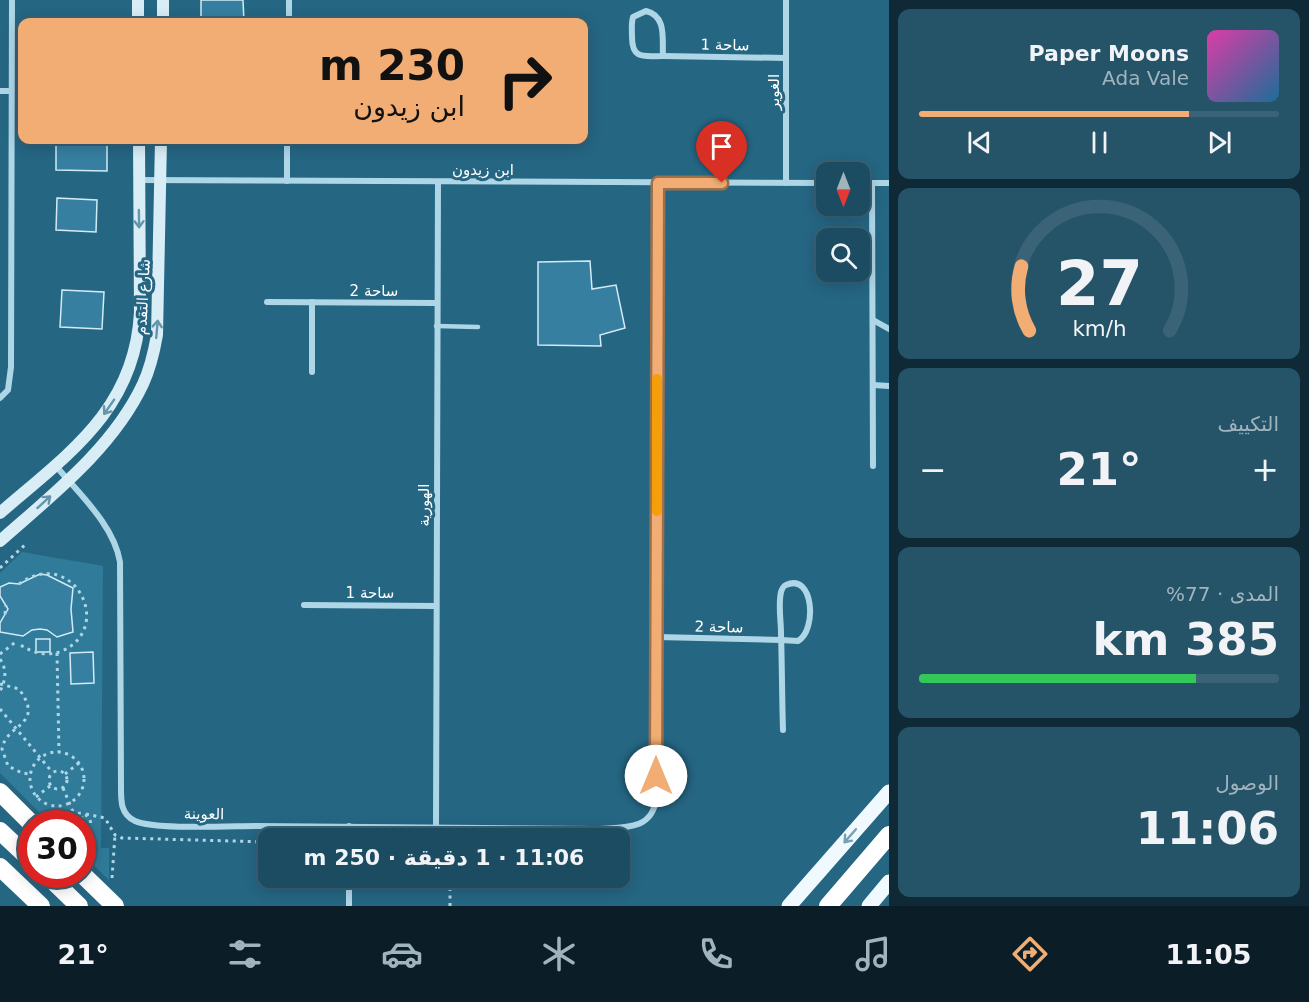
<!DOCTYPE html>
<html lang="ar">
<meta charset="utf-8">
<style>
body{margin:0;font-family:"DejaVu Sans",Cairo,sans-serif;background:#255368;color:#f1f3f6;direction:rtl;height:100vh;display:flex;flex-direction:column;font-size:22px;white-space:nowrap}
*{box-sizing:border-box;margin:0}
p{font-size:20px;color:#a0b4be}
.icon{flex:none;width:33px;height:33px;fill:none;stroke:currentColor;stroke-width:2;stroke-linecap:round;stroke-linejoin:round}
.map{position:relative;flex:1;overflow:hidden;direction:ltr}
.details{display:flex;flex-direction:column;gap:9px;padding:9px;background:#0f2a36;width:420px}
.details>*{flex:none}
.banner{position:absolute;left:18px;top:18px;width:570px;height:126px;border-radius:12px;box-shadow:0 3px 15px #0003,0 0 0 2px #3a6377;direction:rtl;background:#f1ad73;color:#111;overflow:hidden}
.needle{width:39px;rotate:180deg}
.tools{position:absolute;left:816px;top:162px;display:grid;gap:12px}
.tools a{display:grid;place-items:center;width:54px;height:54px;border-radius:12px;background:#1c4c62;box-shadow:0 3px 15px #0003,0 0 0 2px #3a6377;font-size:30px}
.speed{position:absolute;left:18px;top:810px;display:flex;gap:12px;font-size:30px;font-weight:700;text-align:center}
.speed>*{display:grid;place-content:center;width:78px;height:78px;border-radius:50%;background:#1c4c62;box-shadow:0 3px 15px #0003,0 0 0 2px #3a6377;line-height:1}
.speed .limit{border:9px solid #d22;background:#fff;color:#111}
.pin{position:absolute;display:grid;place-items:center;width:51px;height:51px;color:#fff;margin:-62px -26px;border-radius:50% 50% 50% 0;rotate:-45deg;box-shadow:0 0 6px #0007}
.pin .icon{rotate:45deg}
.me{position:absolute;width:66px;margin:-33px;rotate:0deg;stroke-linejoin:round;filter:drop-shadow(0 0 4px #0008)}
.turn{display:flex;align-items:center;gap:21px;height:126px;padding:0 24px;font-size:27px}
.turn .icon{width:78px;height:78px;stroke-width:2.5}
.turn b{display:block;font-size:42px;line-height:51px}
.big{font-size:45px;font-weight:700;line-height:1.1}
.details .widget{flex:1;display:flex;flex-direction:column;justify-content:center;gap:9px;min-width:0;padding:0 21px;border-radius:12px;background:#255368}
.details .dial{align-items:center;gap:0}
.dial svg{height:156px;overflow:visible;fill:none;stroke:#3a6377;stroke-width:7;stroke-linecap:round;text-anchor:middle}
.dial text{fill:#f1f3f6;stroke:none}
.song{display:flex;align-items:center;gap:18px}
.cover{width:72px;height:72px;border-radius:9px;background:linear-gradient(135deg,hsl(320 70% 55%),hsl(200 70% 35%))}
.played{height:6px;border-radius:3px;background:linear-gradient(90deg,#f1ad73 75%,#3a6377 75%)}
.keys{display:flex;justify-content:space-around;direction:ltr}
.heat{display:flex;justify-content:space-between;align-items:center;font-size:33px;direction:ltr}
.charge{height:9px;border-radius:4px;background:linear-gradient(90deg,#34c759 77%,#3a6377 0)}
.trip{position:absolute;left:258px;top:828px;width:372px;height:60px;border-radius:12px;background:#1c4c62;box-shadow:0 3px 15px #0003,0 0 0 2px #3a6377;font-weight:700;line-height:60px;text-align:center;direction:rtl}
.dock{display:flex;height:96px;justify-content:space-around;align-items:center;background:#0b1e27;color:#a0b4be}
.dock .icon{width:42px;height:42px}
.dock .selected{color:#f1ad73}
.dock b{font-size:27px;color:#f1f3f6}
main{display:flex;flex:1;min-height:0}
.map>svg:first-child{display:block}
.green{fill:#307b9a}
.building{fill:#367fa0;stroke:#d2ebf6;stroke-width:1.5}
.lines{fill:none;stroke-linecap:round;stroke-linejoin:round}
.path{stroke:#aed6e7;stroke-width:3;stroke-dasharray:3 4.5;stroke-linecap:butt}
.lane{stroke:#aed6e7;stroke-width:4.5}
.street{stroke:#aed6e7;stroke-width:6}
.secondary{stroke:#d8edf6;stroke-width:12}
.primary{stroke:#f0f9fd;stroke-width:15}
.highway{stroke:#fff;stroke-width:18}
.oneway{stroke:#6495ab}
.oneway2{stroke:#76a1b4}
.route-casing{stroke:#9d704b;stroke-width:15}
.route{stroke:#f1ad73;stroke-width:10}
.slow{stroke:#f59e0b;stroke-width:10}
.labels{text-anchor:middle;stroke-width:6;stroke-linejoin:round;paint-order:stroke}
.street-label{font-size:15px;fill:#fff;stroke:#256683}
</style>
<main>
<section class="details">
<div class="widget">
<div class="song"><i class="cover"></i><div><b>Paper Moons</b><p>Ada Vale</p></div></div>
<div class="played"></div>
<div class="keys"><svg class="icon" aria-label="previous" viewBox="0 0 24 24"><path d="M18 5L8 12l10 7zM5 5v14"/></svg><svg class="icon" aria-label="pause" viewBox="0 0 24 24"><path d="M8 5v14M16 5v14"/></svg><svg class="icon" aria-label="next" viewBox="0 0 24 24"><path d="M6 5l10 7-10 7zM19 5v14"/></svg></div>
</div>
<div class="widget dial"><svg viewBox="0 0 100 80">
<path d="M14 69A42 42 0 1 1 86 69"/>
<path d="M14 69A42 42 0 0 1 10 36" stroke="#f1ad73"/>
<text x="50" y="56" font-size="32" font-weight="700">27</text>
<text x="50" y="72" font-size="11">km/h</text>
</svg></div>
<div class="widget"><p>التكييف</p>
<div class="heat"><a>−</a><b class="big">21°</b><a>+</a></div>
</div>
<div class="widget"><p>المدى · 77%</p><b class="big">385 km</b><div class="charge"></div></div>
<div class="widget"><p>الوصول</p><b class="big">11:06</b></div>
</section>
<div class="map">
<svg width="889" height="906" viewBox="0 0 889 906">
<rect width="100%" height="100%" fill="#256683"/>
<polygon class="green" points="22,552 103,566 101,848 109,848 109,880 83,855 82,824 50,823 0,773 0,573"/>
<g class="building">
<polygon points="201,0 243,0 244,22 201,22"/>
<polygon points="56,140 107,140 107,171 56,170"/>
<polygon points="57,198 97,200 96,232 56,230"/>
<polygon points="590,261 592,289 616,285 625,328 600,335 601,346 538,345 538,262"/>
<polygon points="62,290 104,292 102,329 60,327"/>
<polygon points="40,574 47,575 73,588 71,609 73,632 57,637 47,630 40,629 32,630 23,636 0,632 0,623 8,609 0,596 0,587 9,583 19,584"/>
<rect x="36" y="639" width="14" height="13"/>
<polygon points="93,652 94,683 71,684 70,653"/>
<polygon points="82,817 87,824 82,831 82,824 74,824 76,819"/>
</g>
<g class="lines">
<g class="path">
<polyline points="0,568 27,543"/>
<path d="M19 584C72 545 116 627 62 651 47 657 32 653 19 644"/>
<polyline points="5,614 6,605"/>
<polyline points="57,653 59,752"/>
<polyline points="0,654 17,641"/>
<path d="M0 659C7 669 6 680 0 691"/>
<path d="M0 684 19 689C46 726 6 723 2 749L8 766 22 773 30 774"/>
<polyline points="0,709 52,772"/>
<circle cx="57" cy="779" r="27"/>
<circle cx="58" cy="780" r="9"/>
<polyline points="65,774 79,763"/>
<polyline points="63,788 74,814"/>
<polyline points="36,797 50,786"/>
<polyline points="86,814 105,818 115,835 122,838 268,842"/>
<path d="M69 824 74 814C90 809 98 828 82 835"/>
<polyline points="112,878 115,835"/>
<polyline points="450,906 450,878"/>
</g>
<polyline class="lane" points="436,326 478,327"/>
<g class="street">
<polyline points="786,0 786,183"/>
<path d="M646 11C667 16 662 39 663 56 644 56 632 60 632 37 632 30 631 24 633 17Z"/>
<polyline points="289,22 289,0"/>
<polyline points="663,56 786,58"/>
<polyline points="0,91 11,91"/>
<polyline points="139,180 826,183"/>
<polyline points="287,181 287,140"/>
<polyline points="860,183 889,183"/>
<polyline points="872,183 873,466"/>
<polyline points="267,302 436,303"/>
<polyline points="312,302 312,372"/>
<polyline points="873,320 889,329"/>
<polyline points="873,385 889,386"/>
<polyline points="0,398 8,390 11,367 12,0"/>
<path d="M56 466C79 494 114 525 120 562L121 785C121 800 120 814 135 821 155 830 231 826 258 826 370 826 483 828 596 829 621 827 652 832 656 799L658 183"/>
<polyline points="304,605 436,606"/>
<path d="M657 637 781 640 798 641C817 631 814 572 786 585 783 586 782 589 781 592 778 605 781 620 781 633 782 666 782 698 783 730"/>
<polyline points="349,826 349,838"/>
<polyline points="436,828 438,182"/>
<polyline points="349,878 349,906"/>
</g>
<g class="secondary">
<polyline points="138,0 138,22"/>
<polyline points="163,22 163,0"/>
<path d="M0 513C68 454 135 410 140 312L139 140"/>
<path d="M0 541C52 495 113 448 143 384 150 369 154 352 157 335L161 140"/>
</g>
<g class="primary">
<polyline points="789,906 889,792"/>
<polyline points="869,906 889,882"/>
</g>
<g class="highway">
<polyline points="0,792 32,824"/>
<polyline points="0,831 32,861"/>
<polyline points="0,867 41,906"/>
<polyline points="46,874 79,906"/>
<polyline points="82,874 115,906"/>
<polyline points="828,906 889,835"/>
</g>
</g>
<defs><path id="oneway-shaft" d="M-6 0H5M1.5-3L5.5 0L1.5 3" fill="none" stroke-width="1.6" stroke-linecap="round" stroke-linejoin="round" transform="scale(1.5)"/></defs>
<g class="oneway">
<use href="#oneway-shaft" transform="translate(139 219) rotate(89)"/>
<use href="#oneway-shaft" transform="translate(157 329) rotate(-85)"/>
<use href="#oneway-shaft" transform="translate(109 407) rotate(125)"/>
<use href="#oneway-shaft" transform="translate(44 502) rotate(-42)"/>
</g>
<use class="oneway2" href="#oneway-shaft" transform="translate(850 836) rotate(131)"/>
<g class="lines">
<g class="route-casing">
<polyline id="route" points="656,776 658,183 722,183"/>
</g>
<use href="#route" class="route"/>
<polyline class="slow" points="657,511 657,379"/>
</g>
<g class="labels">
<g class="street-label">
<text transform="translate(725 45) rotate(1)" y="5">ساحة 1</text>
<text transform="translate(774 92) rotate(-90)" y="5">الغوير</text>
<text x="483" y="175">ابن زيدون</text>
<text x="374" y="296">ساحة 2</text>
<text transform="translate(143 297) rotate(-87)" y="5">شارع التقدم</text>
<text transform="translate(424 505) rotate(-90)" y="5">الهورية</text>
<text x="370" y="598">ساحة 1</text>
<text transform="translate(719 627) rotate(1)" y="5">ساحة 2</text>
<text transform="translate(204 814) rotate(1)" y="5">العوينة</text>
</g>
</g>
</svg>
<div class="tools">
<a><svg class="needle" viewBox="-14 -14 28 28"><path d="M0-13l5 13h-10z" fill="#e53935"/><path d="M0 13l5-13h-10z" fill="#a0b4be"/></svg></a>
<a><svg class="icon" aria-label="search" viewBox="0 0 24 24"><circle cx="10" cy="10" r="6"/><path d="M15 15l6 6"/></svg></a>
</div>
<div class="speed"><div class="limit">30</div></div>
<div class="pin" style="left:722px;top:183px;background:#d93025"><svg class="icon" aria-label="arrive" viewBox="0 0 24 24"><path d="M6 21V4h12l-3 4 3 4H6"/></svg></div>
<svg class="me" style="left:656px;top:776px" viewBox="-20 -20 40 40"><circle r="19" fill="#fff"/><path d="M0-13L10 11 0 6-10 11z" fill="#f1ad73"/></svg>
<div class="trip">11:06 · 1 دقيقة · 250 m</div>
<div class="banner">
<div class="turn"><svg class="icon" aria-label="right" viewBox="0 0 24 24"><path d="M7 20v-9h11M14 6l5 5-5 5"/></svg><div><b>230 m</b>ابن زيدون</div></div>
</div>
</div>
</main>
<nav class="dock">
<b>11:05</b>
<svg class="icon selected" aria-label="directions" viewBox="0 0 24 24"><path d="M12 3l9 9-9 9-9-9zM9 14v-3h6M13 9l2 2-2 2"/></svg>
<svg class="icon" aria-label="music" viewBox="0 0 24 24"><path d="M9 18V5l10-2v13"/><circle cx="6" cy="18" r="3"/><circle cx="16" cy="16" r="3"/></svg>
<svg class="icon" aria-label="phone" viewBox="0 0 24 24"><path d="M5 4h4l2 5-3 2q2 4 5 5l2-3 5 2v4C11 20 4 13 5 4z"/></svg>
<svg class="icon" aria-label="climate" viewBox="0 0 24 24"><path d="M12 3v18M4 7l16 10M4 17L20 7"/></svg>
<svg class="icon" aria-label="car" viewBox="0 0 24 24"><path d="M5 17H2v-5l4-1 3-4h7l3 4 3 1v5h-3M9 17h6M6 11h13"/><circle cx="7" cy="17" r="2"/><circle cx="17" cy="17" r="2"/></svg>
<svg class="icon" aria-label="filters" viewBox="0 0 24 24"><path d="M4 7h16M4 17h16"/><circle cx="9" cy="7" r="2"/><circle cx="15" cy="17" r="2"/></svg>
<b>21°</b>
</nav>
